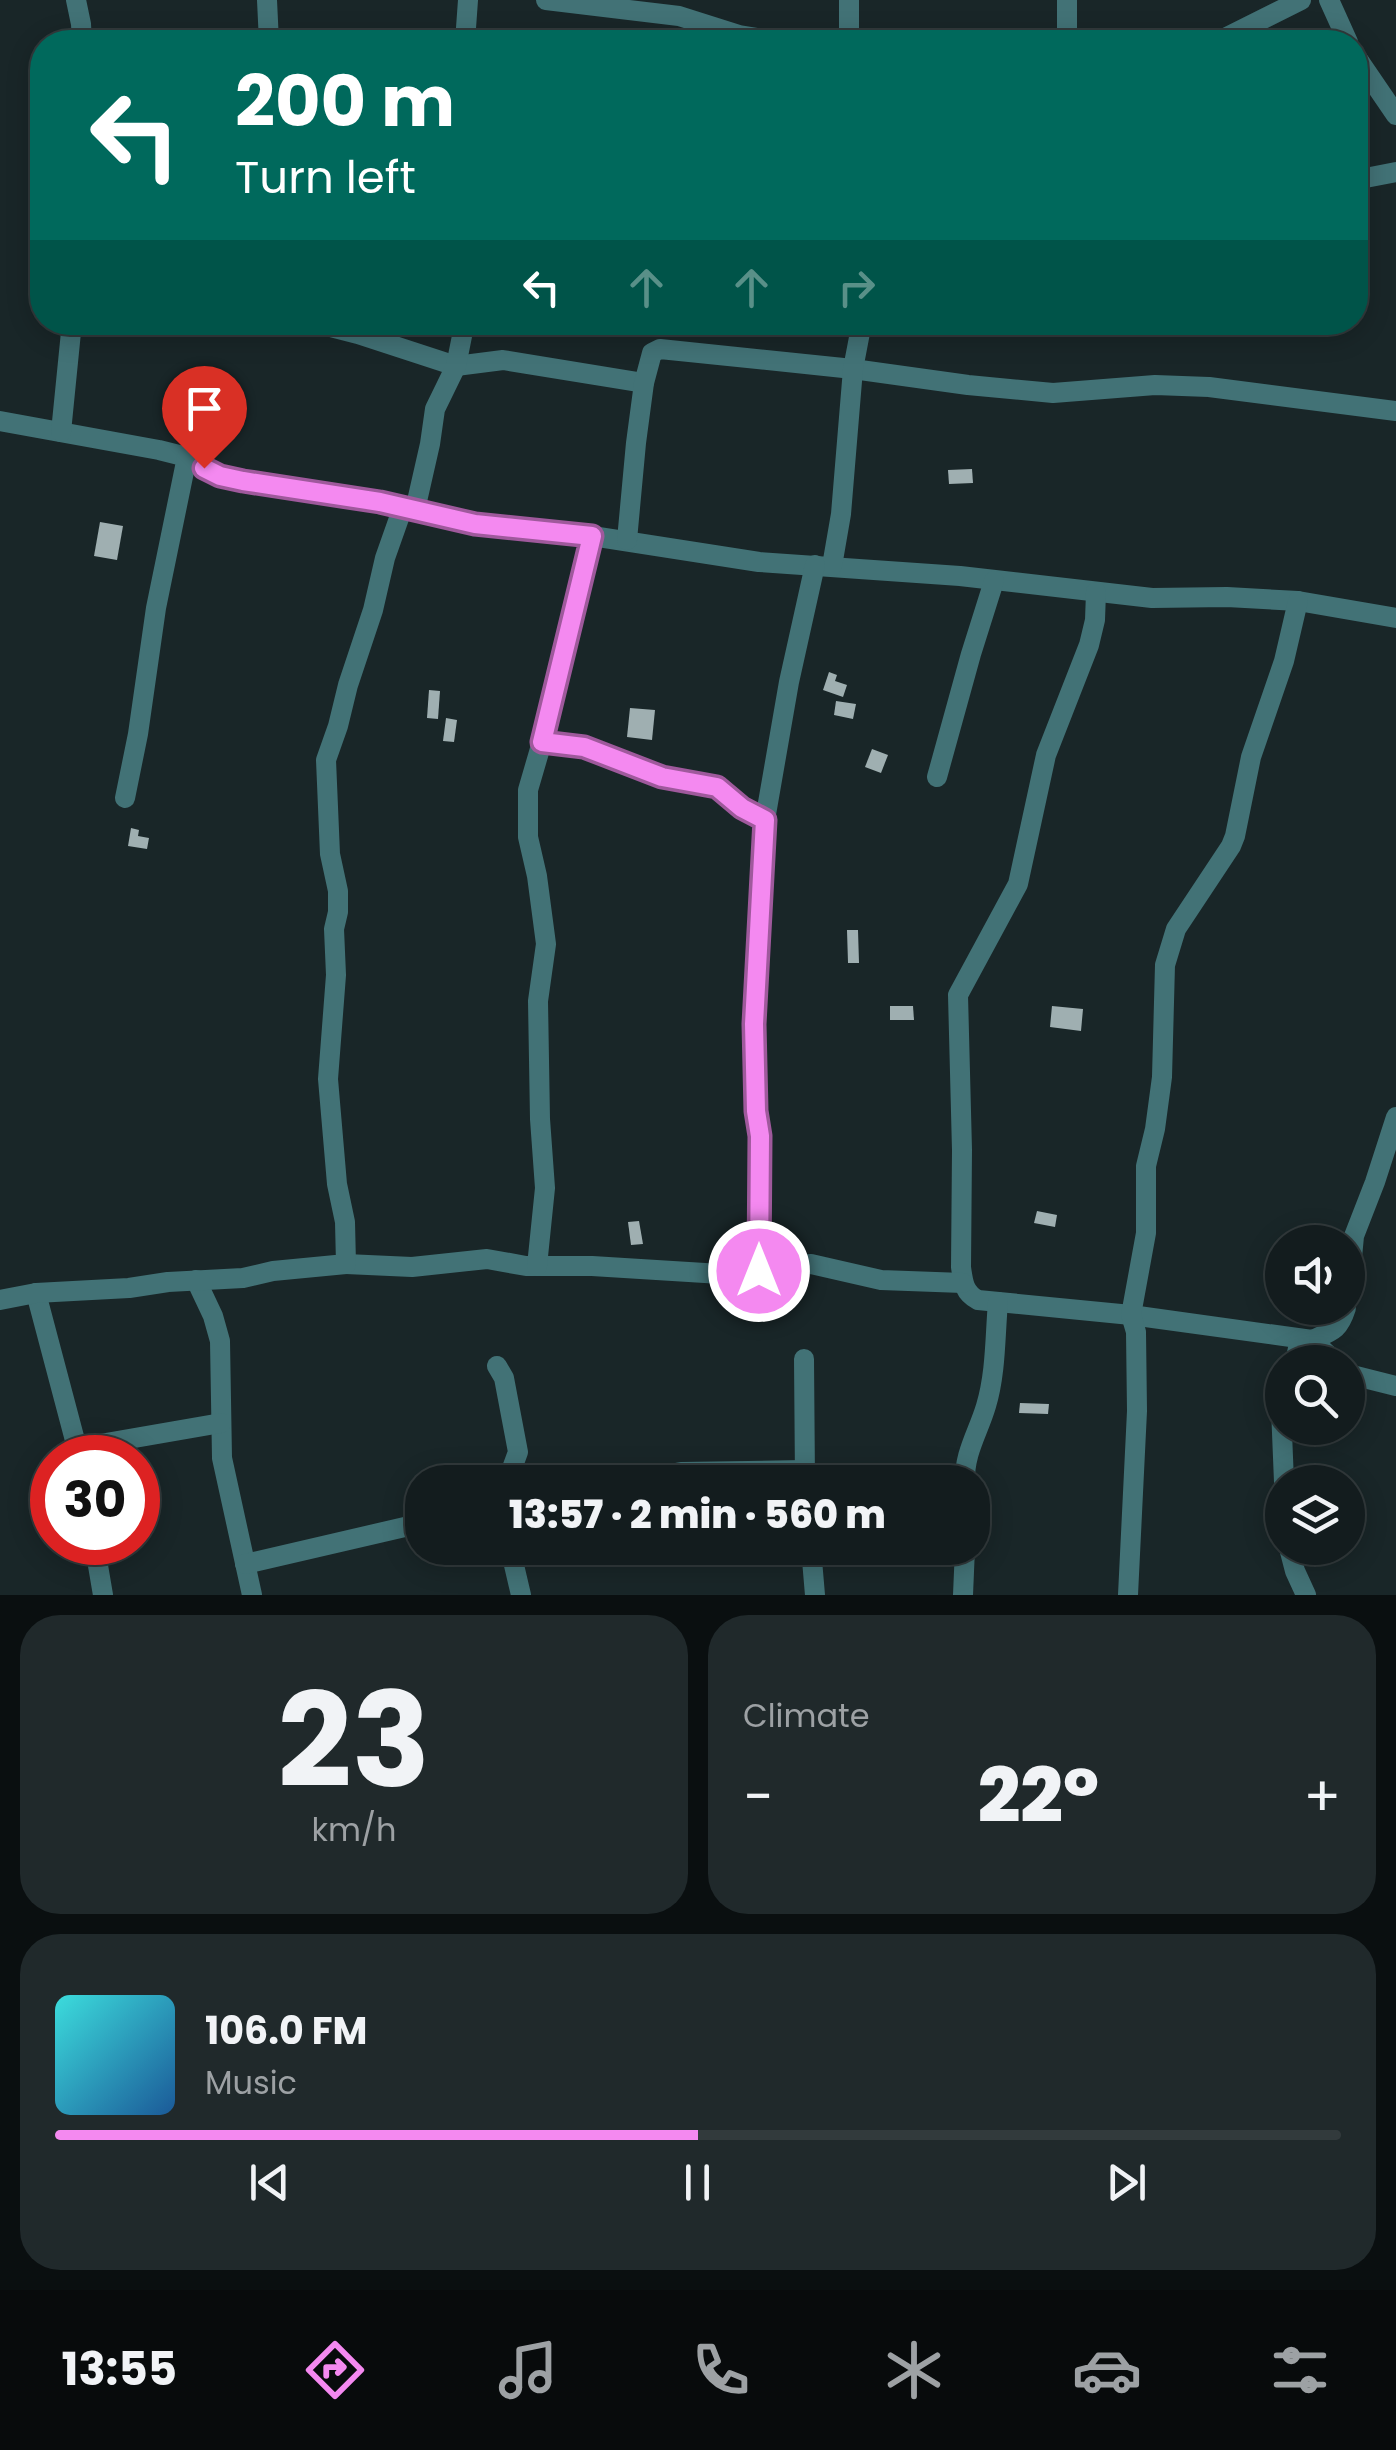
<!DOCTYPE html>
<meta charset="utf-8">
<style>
body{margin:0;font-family:Poppins,sans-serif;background:#20292b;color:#f1f3f6;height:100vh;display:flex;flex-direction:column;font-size:38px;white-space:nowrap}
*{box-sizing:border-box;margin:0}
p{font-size:32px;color:#9da1a4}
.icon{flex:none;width:55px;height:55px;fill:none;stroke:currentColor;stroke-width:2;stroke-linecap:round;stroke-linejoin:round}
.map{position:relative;height:1595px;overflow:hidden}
.panel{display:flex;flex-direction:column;gap:20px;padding:20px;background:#0a0f10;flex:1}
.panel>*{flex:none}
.hud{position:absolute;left:30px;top:30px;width:1338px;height:305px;border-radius:40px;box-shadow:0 5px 25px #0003,0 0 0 2px #323a3c;background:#00695c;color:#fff;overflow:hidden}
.buttons{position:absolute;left:1265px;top:1225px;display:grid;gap:20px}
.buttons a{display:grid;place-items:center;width:100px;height:100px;border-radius:50%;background:#131c1e;box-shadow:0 5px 25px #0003,0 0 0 2px #323a3c;font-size:50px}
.speed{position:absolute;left:30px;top:1435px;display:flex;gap:20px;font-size:50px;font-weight:700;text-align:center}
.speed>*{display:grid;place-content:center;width:130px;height:130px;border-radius:50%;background:#131c1e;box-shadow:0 5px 25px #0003,0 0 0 2px #323a3c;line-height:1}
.speed .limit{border:15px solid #d22;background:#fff;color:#111}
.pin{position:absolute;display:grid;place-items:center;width:85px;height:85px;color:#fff;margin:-102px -42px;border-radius:50% 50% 50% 0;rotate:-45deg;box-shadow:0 0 10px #0007}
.pin .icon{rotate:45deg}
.me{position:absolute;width:110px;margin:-55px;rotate:0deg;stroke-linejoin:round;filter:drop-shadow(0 0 8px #0008)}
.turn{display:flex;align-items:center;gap:35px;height:210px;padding:0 40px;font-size:45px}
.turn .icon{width:130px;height:130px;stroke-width:2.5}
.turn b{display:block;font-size:70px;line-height:85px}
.lanes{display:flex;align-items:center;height:95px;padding:0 40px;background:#0003;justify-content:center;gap:50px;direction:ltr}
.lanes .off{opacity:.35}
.big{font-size:75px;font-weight:800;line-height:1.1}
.panel .tile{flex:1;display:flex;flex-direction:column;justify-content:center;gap:15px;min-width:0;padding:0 35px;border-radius:40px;background:#20292b}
.panel .dial{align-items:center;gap:0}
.dial b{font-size:130px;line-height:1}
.song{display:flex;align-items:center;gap:30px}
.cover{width:120px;height:120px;border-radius:15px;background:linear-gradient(135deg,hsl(180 70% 55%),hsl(210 70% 35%))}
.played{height:10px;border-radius:5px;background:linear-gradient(90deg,#f489f0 50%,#323a3c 50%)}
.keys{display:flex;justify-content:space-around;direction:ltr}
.heat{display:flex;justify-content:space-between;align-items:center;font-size:55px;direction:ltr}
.panel .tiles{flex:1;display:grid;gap:20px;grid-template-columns:1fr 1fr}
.tile:last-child{grid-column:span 2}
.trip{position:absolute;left:405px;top:1465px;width:585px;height:100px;border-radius:40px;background:#131c1e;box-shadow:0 5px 25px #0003,0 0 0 2px #323a3c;font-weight:800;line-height:100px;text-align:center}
.tab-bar{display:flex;height:160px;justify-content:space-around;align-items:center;background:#080b0c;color:#9da1a4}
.tab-bar .icon{width:70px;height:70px}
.tab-bar .on{color:#f489f0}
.tab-bar b{font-size:45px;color:#f1f3f6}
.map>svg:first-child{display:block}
.building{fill:#9fafb1}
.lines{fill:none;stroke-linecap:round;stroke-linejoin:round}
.minor{stroke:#427276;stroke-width:20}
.route-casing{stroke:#9f599c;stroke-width:25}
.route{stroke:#f489f0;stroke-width:18}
</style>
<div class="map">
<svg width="1396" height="1595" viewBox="0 0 1396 1595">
<rect width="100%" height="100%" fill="#192628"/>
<g class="building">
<polygon points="972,469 973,483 949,484 948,470"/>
<polygon points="100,522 123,526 117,560 94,556"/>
<polygon points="829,672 837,675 835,681 847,685 843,697 823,690"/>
<polygon points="429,690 440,691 438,719 427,718"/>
<polygon points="836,701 856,704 853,719 834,715"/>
<polygon points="630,708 655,710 652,740 627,737"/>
<polygon points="446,718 457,720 454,742 443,741"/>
<polygon points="872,749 888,755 881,773 865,767"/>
<polygon points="131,828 139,830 138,836 149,838 147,849 128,846"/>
<polygon points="847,930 858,930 859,963 848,963"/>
<polygon points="890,1006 913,1006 914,1020 890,1020"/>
<polygon points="1052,1006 1083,1009 1081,1031 1050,1027"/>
<polygon points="1037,1211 1057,1215 1055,1227 1034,1223"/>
<polygon points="639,1221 643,1244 631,1245 628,1222"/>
<polygon points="1020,1403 1049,1404 1048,1414 1019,1413"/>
</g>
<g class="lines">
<g class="minor">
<polyline points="76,0 81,24 82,42"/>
<polyline points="267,0 269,42"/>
<polyline points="546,0 679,16 739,35 780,42"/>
<polyline points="849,0 849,42"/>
<polyline points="1067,0 1067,42"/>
<polyline points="1329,0 1348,42"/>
<polyline points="465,42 468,0"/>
<polyline points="1217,42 1301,0"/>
<polyline points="1355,55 1396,115"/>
<polyline points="1355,180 1396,172"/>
<polyline points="300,322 323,325 358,334 456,366 503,360 644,383"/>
<polyline points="0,421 159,450 187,457 220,476 243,481 380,502 475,524 592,536 759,562 960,576 1152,598 1227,597 1298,601 1396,618"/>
<polyline points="61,432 72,322"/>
<polyline points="415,510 430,444 435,409 456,366 462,336 462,322"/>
<polyline points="627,540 636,443 644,383 652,353 660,349 853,369 968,385 1053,393 1155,385 1209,387 1396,411"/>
<polyline points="832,566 841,514 853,369 862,322"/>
<path d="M1096 592 1095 620 1089 645 1046 755 1018 884 958 995 962 1150 961 1267C963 1282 964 1293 978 1300L1131 1315 1312 1340 1336 1362"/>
<polyline points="542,742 584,747 662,777 717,787 741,808 765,820"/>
<polyline points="937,777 971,654 994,581"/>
<polyline points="125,798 138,734 156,608 187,457"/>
<polyline points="346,1264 412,1267 487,1259 526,1266 592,1266 721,1274 811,1264 881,1280 963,1283"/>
<polyline points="537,1266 545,1188 540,1119 538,1001 546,944 537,876 528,837 528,790 542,742 592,536"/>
<polyline points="759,1271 760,1137 756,1111 754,1024 765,820 789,682 815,565"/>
<polyline points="196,1280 213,1316 220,1341 222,1458 252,1595"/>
<polyline points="36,1293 77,1448"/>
<polyline points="0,1300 36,1293 129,1288 168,1282 243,1278 273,1271 346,1264 345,1222 337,1184 328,1079 336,975 334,929 338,912 338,891 330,854 326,760 338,726 348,685 373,610 385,558 403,507"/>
<polyline points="1348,1300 1354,1236 1375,1182 1396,1117"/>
<path d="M1312 1340C1333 1331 1339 1330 1346 1308"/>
<polyline points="804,1359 805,1481"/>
<polyline points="1295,1362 1300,1339"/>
<polyline points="497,1366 504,1378 518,1452 507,1482"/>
<polyline points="1348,1374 1396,1386"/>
<polyline points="1282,1393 1281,1408 1284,1482"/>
<polyline points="80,1458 77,1448 221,1423"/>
<polyline points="533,1482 630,1481 681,1472 804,1470"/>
<path d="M965 1482C964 1453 978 1433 986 1406 996 1373 995 1336 998 1302"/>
<polyline points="94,1542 103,1595"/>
<polyline points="510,1548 521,1595"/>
<polyline points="811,1548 815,1595"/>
<polyline points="1289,1548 1295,1571 1306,1595"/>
<polyline points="245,1564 422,1523"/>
<polyline points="963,1595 965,1548"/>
<polyline points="1128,1595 1137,1411 1136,1332 1131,1315 1146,1233 1146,1166 1155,1129 1162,1077 1165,965 1176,929 1231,846 1235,836 1251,757 1284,661 1298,601"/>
</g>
</g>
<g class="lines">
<g class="route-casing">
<polyline id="route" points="204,468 220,476 243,481 380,502 475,524 592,536 542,742 584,747 662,777 717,787 742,808 765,820 754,1024 756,1111 760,1136 759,1271"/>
</g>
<use href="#route" class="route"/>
</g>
</svg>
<div class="buttons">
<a><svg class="icon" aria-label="sound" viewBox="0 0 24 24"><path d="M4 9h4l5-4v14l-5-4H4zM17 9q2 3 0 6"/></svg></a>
<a><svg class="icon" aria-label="search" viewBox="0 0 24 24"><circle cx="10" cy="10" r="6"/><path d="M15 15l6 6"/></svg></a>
<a><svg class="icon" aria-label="layers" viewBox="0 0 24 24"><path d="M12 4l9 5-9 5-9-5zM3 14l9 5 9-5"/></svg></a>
</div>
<div class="speed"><div class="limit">30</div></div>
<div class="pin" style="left:204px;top:468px;background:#d93025"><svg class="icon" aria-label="arrive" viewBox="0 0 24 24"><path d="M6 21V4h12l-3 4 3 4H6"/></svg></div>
<svg class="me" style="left:759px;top:1271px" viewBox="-20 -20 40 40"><circle r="17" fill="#f489f0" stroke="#fff" stroke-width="3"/><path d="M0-11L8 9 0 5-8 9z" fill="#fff"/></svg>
<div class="trip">13:57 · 2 min · 560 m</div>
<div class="hud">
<div class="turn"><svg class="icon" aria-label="left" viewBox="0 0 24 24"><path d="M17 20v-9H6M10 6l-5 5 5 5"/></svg><div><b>200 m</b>Turn left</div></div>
<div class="lanes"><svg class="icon" aria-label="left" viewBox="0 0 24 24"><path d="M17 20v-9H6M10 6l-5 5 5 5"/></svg><svg class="icon off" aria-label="ahead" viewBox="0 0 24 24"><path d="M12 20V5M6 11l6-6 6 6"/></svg><svg class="icon off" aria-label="ahead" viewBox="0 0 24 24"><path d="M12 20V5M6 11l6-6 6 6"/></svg><svg class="icon off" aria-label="right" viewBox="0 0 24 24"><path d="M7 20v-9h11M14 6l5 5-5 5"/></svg></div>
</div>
</div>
<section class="panel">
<div class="tiles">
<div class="tile dial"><b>23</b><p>km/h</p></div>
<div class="tile"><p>Climate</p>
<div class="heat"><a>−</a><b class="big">22°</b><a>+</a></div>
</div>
<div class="tile">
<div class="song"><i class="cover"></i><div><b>106.0 FM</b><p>Music</p></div></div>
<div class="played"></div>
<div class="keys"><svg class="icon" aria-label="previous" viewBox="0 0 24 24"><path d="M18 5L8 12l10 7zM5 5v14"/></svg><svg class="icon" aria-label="pause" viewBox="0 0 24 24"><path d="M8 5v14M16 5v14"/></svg><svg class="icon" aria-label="next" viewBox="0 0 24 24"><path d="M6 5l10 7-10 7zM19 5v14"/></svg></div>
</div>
</div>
</section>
<nav class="tab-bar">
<b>13:55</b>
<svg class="icon on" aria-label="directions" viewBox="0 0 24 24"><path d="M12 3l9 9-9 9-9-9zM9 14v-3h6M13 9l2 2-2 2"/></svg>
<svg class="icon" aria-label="music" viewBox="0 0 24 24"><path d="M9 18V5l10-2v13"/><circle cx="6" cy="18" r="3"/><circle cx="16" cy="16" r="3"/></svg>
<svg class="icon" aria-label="phone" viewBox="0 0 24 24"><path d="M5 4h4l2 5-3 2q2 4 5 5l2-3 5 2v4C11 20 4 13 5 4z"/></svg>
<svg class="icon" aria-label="climate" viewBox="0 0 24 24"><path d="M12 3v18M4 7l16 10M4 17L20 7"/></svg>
<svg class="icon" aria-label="car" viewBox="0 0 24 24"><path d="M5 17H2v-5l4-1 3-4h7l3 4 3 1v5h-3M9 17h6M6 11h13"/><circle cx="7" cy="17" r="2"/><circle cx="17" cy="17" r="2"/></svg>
<svg class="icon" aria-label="filters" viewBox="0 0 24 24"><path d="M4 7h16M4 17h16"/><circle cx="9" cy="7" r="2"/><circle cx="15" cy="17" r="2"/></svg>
</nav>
